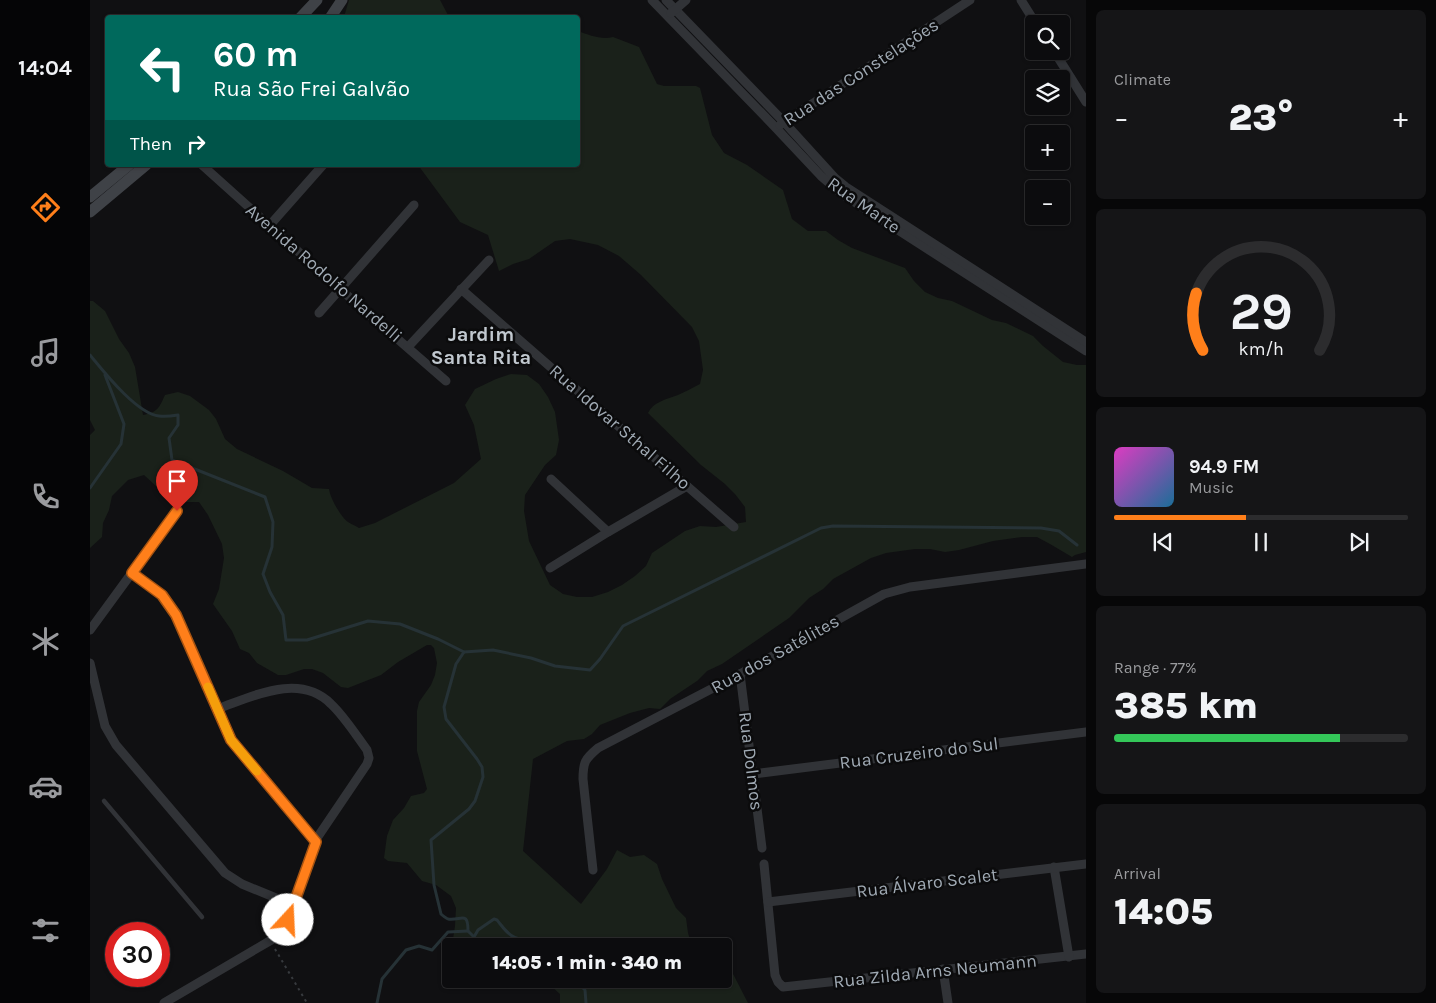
<!DOCTYPE html>
<meta charset="utf-8">
<style>
body{margin:0;font-family:Karla,sans-serif;background:#151517;color:#f1f3f6;height:100vh;display:flex;flex-direction:column;font-size:19px;white-space:nowrap}
*{box-sizing:border-box;margin:0}
p{font-size:16px;color:#9a9b9e}
.icon{flex:none;width:28px;height:28px;fill:none;stroke:currentColor;stroke-width:2;stroke-linecap:round;stroke-linejoin:round}
.map{position:relative;flex:1;overflow:hidden}
.panel{display:flex;flex-direction:column;gap:10px;padding:10px;background:#070708;width:350px}
.panel>*{flex:none}
.banner{position:absolute;left:15px;top:15px;width:475px;height:152px;border-radius:5px;box-shadow:0 1px 4px #0004,0 0 0 1px #2c2c2e;background:#00695c;color:#fff;overflow:hidden}
.controls{position:absolute;left:935px;top:15px;display:grid;gap:10px}
.controls a{display:grid;place-items:center;width:45px;height:45px;border-radius:5px;background:#0c0c0e;box-shadow:0 1px 4px #0004,0 0 0 1px #2c2c2e;font-size:25px}
.speed{position:absolute;left:15px;top:922px;display:flex;gap:10px;font-size:25px;font-weight:700;text-align:center}
.speed>*{display:grid;place-content:center;width:65px;height:65px;border-radius:50%;background:#0c0c0e;box-shadow:0 1px 4px #0004,0 0 0 1px #2c2c2e;line-height:1}
.speed .limit{border:8px solid #d22;background:#fff;color:#111}
.pin{position:absolute;display:grid;place-items:center;width:42px;height:42px;color:#fff;margin:-51px -21px;border-radius:50% 50% 50% 0;rotate:-45deg;box-shadow:0 0 5px #0007}
.pin .icon{rotate:45deg}
.me{position:absolute;width:55px;margin:-28px;rotate:20deg;stroke-linejoin:round;filter:drop-shadow(0 0 4px #0008)}
.turn{display:flex;align-items:center;gap:18px;height:105px;padding:0 25px;font-size:22px}
.turn .icon{width:65px;height:65px;stroke-width:2.5}
.turn b{display:block;font-size:35px;line-height:42px}
.then{display:flex;align-items:center;height:48px;padding:0 25px;background:#0003;gap:10px;font-size:19px}
.big{font-size:38px;font-weight:800;line-height:1.1}
.panel .widget{flex:1;display:flex;flex-direction:column;justify-content:center;gap:8px;min-width:0;padding:0 18px;border-radius:8px;background:#151517}
.panel .dial{align-items:center;gap:0}
.dial svg{height:130px;overflow:visible;fill:none;stroke:#2c2c2e;stroke-width:7;stroke-linecap:round;text-anchor:middle}
.dial text{fill:#f1f3f6;stroke:none}
.song{display:flex;align-items:center;gap:15px}
.cover{width:60px;height:60px;border-radius:8px;background:linear-gradient(135deg,hsl(310 70% 55%),hsl(200 70% 35%))}
.played{height:5px;border-radius:2px;background:linear-gradient(90deg,#ff7f1a 45%,#2c2c2e 45%)}
.keys{display:flex;justify-content:space-around;direction:ltr}
.heat{display:flex;justify-content:space-between;align-items:center;font-size:28px;direction:ltr}
.charge{height:8px;border-radius:4px;background:linear-gradient(90deg,#34c759 77%,#2c2c2e 0)}
.trip{position:absolute;left:352px;top:938px;width:290px;height:50px;border-radius:5px;background:#0c0c0e;box-shadow:0 1px 4px #0004,0 0 0 1px #2c2c2e;font-weight:800;line-height:50px;text-align:center}
main{display:flex;flex:1;min-height:0}
.tabs{display:flex;flex-direction:column;width:90px;justify-content:space-around;align-items:center;background:#050506;color:#9a9b9e}
.tabs .icon{width:35px;height:35px}
.tabs .active{color:#ff7f1a}
.tabs b{font-size:22px;color:#f1f3f6}
.map>svg:first-child{display:block}
.green{fill:#1a211a}
.lines{fill:none;stroke-linecap:round;stroke-linejoin:round}
.stream{stroke:#263236;stroke-width:3}
.path{stroke:#373a3e;stroke-width:2;stroke-dasharray:2.5 4;stroke-linecap:butt}
.lane{stroke:#313337;stroke-width:4.5}
.street{stroke:#313337;stroke-width:9}
.secondary{stroke:#3f4247;stroke-width:11}
.route-casing{stroke:#a65311;stroke-width:12}
.route{stroke:#ff7f1a;stroke-width:9}
.slow{stroke:#f59e0b;stroke-width:9}
.labels{text-anchor:middle;stroke-width:5;stroke-linejoin:round;paint-order:stroke}
.street-label{font-size:18px;fill:#a0aab4;stroke:#0b0b0c}
.quarter-label{font-size:20px;font-weight:bold;fill:#c1c8cf;stroke:#0b0b0c}
</style>
<main>
<nav class="tabs">
<b>14:04</b>
<svg class="icon active" aria-label="directions" viewBox="0 0 24 24"><path d="M12 3l9 9-9 9-9-9zM9 14v-3h6M13 9l2 2-2 2"/></svg>
<svg class="icon" aria-label="music" viewBox="0 0 24 24"><path d="M9 18V5l10-2v13"/><circle cx="6" cy="18" r="3"/><circle cx="16" cy="16" r="3"/></svg>
<svg class="icon" aria-label="phone" viewBox="0 0 24 24"><path d="M5 4h4l2 5-3 2q2 4 5 5l2-3 5 2v4C11 20 4 13 5 4z"/></svg>
<svg class="icon" aria-label="climate" viewBox="0 0 24 24"><path d="M12 3v18M4 7l16 10M4 17L20 7"/></svg>
<svg class="icon" aria-label="car" viewBox="0 0 24 24"><path d="M5 17H2v-5l4-1 3-4h7l3 4 3 1v5h-3M9 17h6M6 11h13"/><circle cx="7" cy="17" r="2"/><circle cx="17" cy="17" r="2"/></svg>
<svg class="icon" aria-label="filters" viewBox="0 0 24 24"><path d="M4 7h16M4 17h16"/><circle cx="9" cy="7" r="2"/><circle cx="15" cy="17" r="2"/></svg>
</nav>
<div class="map">
<svg width="996" height="1003" viewBox="0 0 996 1003">
<rect width="100%" height="100%" fill="#101012"/>
<g class="green">
<polygon points="259,0 350,0 359,17 254,17"/>
<path d="M488 31C499 35 511 40 523 37L549 47 567 84 574 86H606L610 88 622 135 634 153 657 165 693 190 702 219 718 231H736L748 240 762 248 815 268 824 281 835 292 848 298 862 301 902 320 916 323 943 336 953 346 973 362 987 365H996V552L985 555 982 557 960 544 947 537H932L903 541 869 550 855 552 840 549H825L796 553 781 558 743 579 733 589 719 598 699 618 632 664 617 671 607 681 580 699 570 709 559 708 540 713 510 725 502 734 494 739 477 741 443 759 433 851 491 904 517 869 527 850 540 857 554 855 567 864 572 879 586 908 596 918 598 933 602 946H362L365 926 366 908 361 896 346 885 332 881 317 863 298 861 294 858 297 836 303 820 314 808 321 796 334 793 337 789 327 751V711L329 702 341 685 345 675 347 663 344 648 341 645H337L308 662 291 675 258 688 251 687 233 673 222 669H214L196 675H188L167 663 159 653 150 649 142 631 123 604 129 589 134 558 132 544 118 515 109 502H94L79 498 54 475 38 480 22 496 19 510 13 523 12 537 0 548V435L5 430 0 420V301H3L15 311 29 339 39 353 45 367 53 415C68 412 69 408 75 395L88 392 100 396 119 410 126 419 135 439 147 449 193 471 222 488 239 489C240 498 251 517 258 522 261 524 266 526 269 528L285 523 364 483 391 459 384 425 375 405 385 389 406 379 421 374 437 375 449 384 458 397 465 412 469 440 466 455 455 465 435 495 434 511 439 541 460 585 473 594 487 597H502L518 592 532 585 545 576 556 566 562 553 595 531 610 526 626 527 656 522 655 507 645 494 635 484 611 465 558 413C563 402 577 399 588 395 595 392 602 388 610 384L613 370 609 341 602 327 551 275 529 256 508 245 480 239 465 241 439 259 423 264 409 271 398 235 370 222 328 165H488Z"/>
<polygon points="634,969 641,970 658,1003 470,1003 470,994 460,985 424,979 634,979"/>
</g>
<g class="lines">
<g class="stream">
<path d="M0 355C14 372 47 414 69 416 75 417 82 416 88 415V425L79 438 82 460 175 497 183 522 182 547 173 574 180 592 193 615 196 640H217L278 621 310 624 348 639 374 652 403 650 441 658 465 666 500 670 510 659 533 626 731 528 743 526 951 528 969 531 987 545"/>
<polyline points="0,488 31,444 34,424 15,375"/>
<path d="M374 652 366 664 354 707 356 719 387 759 392 767 393 777 385 801 379 809 341 840 344 885 351 914C352 915 357 919 358 919 371 921 378 910 378 931L384 937 388 930 404 919 407 920C412 926 417 934 424 937 437 943 442 934 454 946"/>
<polyline points="484,979 495,990 496,1003"/>
<polyline points="287,1003 292,979 316,950 329,946 342,950 358,932 378,931"/>
</g>
<polyline class="path" points="185,949 217,1003"/>
<polyline class="lane" points="14,801 112,917"/>
<g class="street">
<polyline points="562,0 686,128 731,176 752,194 996,351"/>
<polyline points="576,0 694,122 745,178 756,187 996,342"/>
<polyline points="931,0 946,24"/>
<polyline points="581,13 596,0"/>
<polyline points="964,51 996,102"/>
<polyline points="690,125 880,0"/>
<polyline points="112,165 250,289 356,381"/>
<polyline points="180,225 233,165"/>
<polyline points="371,289 644,527"/>
<polyline points="229,313 324,205"/>
<polyline points="318,347 399,260"/>
<polyline points="461,479 518,532"/>
<polyline points="460,568 518,532 597,486"/>
<path d="M42 573C61 587 73 593 86 615L141 740 226 842"/>
<polyline points="0,630 87,511"/>
<polyline points="0,663 15,726 26,745 135,873 152,884 203,905"/>
<polyline points="650,674 672,848"/>
<polyline points="663,774 996,732"/>
<polyline points="674,864 685,975 688,982 693,987 996,954"/>
<polyline points="964,867 979,957"/>
<path d="M503 870 493 779C493 762 495 759 508 748L650 674 794 594 820 587 996 564"/>
<polyline points="678,902 996,864"/>
<polyline points="853,969 858,1003"/>
<path d="M74 1003 183 939 192 931 198 920 227 838 277 764 279 758 277 750C266 735 254 716 241 704 209 672 162 697 127 709"/>
</g>
<g class="secondary">
<polyline points="210,18 227,0"/>
<polyline points="240,18 252,0"/>
<polyline points="0,197 39,165"/>
<polyline points="0,212 56,165"/>
</g>
</g>
<g class="lines">
<g class="route-casing">
<polyline id="route" points="87,511 42,573 72,595 86,615 141,740 226,842 198,920"/>
</g>
<use href="#route" class="route"/>
<polyline class="slow" points="118,687 141,740 167,771"/>
</g>
<g class="labels">
<g class="street-label">
<text transform="translate(771 72) rotate(-33)" y="6">Rua das Constelações</text>
<text transform="translate(774 205) rotate(35)" y="6">Rua Marte</text>
<text transform="translate(234 273) rotate(41)" y="6">Avenida Rodolfo Nardelli</text>
<text transform="translate(530 427) rotate(41)" y="6">Rua Idovar Sthal Filho</text>
<text transform="translate(685 654) rotate(-29)" y="6">Rua dos Satélites</text>
<text transform="translate(829 753) rotate(-7)" y="6">Rua Cruzeiro do Sul</text>
<text transform="translate(661 761) rotate(83)" y="6">Rua Dolmos</text>
<text transform="translate(837 883) rotate(-7)" y="6">Rua Álvaro Scalet</text>
<text transform="translate(845 971) rotate(-6)" y="6">Rua Zilda Arns Neumann</text>
</g>
<g class="quarter-label">
<text x="391" y="341">Jardim<tspan x="391" dy="23">Santa Rita</tspan></text>
</g>
</g>
</svg>
<div class="controls">
<a><svg class="icon" aria-label="search" viewBox="0 0 24 24"><circle cx="10" cy="10" r="6"/><path d="M15 15l6 6"/></svg></a>
<a><svg class="icon" aria-label="layers" viewBox="0 0 24 24"><path d="M12 4l9 5-9 5-9-5zM3 14l9 5 9-5"/></svg></a>
<a>+</a>
<a>−</a>
</div>
<div class="speed"><div class="limit">30</div></div>
<div class="pin" style="left:87px;top:511px;background:#d93025"><svg class="icon" aria-label="arrive" viewBox="0 0 24 24"><path d="M6 21V4h12l-3 4 3 4H6"/></svg></div>
<svg class="me" style="left:198px;top:920px" viewBox="-20 -20 40 40"><circle r="19" fill="#fff"/><path d="M0-13L10 11 0 6-10 11z" fill="#ff7f1a"/></svg>
<div class="trip">14:05 · 1 min · 340 m</div>
<div class="banner">
<div class="turn"><svg class="icon" aria-label="left" viewBox="0 0 24 24"><path d="M17 20v-9H6M10 6l-5 5 5 5"/></svg><div><b>60 m</b>Rua São Frei Galvão</div></div>
<div class="then">Then<svg class="icon" aria-label="right" viewBox="0 0 24 24"><path d="M7 20v-9h11M14 6l5 5-5 5"/></svg></div>
</div>
</div>
<section class="panel">
<div class="widget"><p>Climate</p>
<div class="heat"><a>−</a><b class="big">23°</b><a>+</a></div>
</div>
<div class="widget dial"><svg viewBox="0 0 100 80">
<path d="M14 69A42 42 0 1 1 86 69"/>
<path d="M14 69A42 42 0 0 1 10 34" stroke="#ff7f1a"/>
<text x="50" y="56" font-size="32" font-weight="700">29</text>
<text x="50" y="72" font-size="11">km/h</text>
</svg></div>
<div class="widget">
<div class="song"><i class="cover"></i><div><b>94.9 FM</b><p>Music</p></div></div>
<div class="played"></div>
<div class="keys"><svg class="icon" aria-label="previous" viewBox="0 0 24 24"><path d="M18 5L8 12l10 7zM5 5v14"/></svg><svg class="icon" aria-label="pause" viewBox="0 0 24 24"><path d="M8 5v14M16 5v14"/></svg><svg class="icon" aria-label="next" viewBox="0 0 24 24"><path d="M6 5l10 7-10 7zM19 5v14"/></svg></div>
</div>
<div class="widget"><p>Range · 77%</p><b class="big">385 km</b><div class="charge"></div></div>
<div class="widget"><p>Arrival</p><b class="big">14:05</b></div>
</section>
</main>
